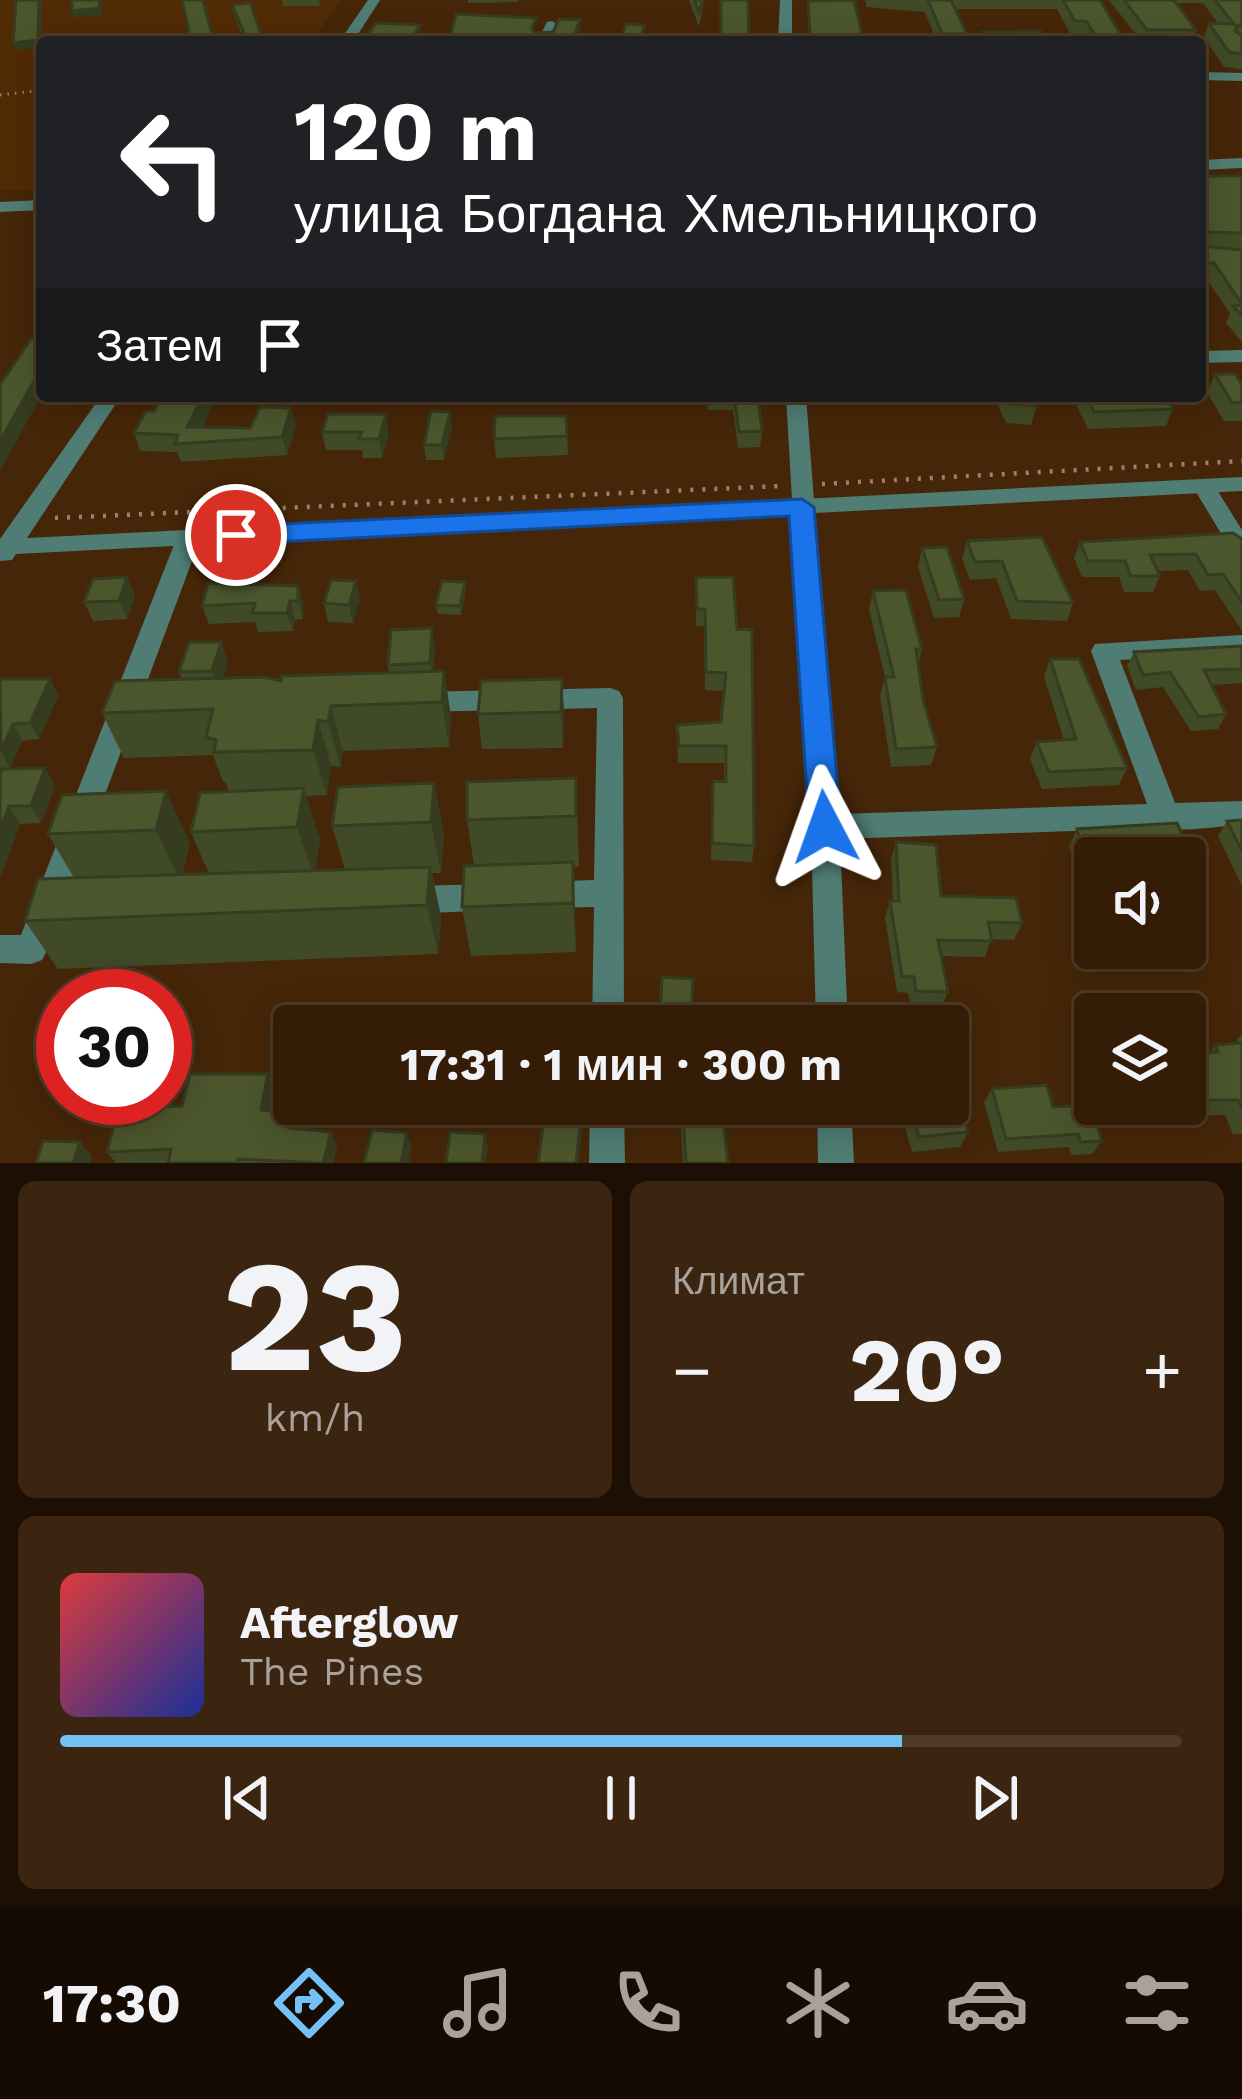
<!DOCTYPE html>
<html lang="ru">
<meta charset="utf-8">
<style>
body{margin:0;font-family:"Work Sans",sans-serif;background:#3c2510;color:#f1f3f6;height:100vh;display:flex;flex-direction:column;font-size:45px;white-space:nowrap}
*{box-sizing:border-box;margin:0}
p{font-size:39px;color:#a9a19b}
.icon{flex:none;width:66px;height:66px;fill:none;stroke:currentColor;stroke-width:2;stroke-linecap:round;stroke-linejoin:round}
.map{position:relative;height:1163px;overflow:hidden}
.drawer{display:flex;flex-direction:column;gap:18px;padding:18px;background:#1d0f03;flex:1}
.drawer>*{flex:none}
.banner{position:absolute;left:36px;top:36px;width:1170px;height:366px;border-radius:12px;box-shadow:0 6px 30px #0003,0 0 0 3px #4e3a28;background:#202124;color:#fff;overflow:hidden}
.fabs{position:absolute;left:1074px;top:837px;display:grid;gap:24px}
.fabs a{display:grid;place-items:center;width:132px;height:132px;border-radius:12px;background:#341c06;box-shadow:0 6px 30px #0003,0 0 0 3px #4e3a28;font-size:60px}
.speed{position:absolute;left:36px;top:969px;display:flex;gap:24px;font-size:60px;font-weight:700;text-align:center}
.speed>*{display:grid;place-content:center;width:156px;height:156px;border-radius:50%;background:#341c06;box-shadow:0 6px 30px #0003,0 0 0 3px #4e3a28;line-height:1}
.speed .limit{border:18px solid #d22;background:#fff;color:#111}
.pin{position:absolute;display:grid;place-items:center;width:102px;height:102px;color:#fff;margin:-51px;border:6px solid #fff;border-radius:50%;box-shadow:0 3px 12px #0007}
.me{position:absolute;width:132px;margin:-66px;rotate:356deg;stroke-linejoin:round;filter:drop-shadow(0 0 9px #0008)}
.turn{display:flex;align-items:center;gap:42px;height:252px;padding:0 60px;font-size:54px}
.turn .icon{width:156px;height:156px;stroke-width:2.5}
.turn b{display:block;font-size:84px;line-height:102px}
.then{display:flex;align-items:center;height:114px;padding:0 60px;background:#0003;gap:24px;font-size:45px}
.big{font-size:90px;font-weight:700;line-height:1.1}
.drawer .widget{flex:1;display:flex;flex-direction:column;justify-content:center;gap:18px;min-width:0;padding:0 42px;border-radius:18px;background:#3c2510}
.drawer .dial{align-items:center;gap:0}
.dial b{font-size:156px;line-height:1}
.song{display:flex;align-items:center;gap:36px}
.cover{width:144px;height:144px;border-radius:18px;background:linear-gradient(135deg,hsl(0 70% 55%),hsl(230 70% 35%))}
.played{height:12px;border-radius:6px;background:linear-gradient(90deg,#73c1f5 75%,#4e3a28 75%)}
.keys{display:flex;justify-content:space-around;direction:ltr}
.heat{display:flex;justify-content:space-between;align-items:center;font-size:66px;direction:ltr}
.drawer .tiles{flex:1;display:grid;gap:18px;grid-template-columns:1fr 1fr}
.widget:last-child{grid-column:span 2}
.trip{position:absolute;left:273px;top:1005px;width:696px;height:120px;border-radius:12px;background:#341c06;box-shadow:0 6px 30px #0003,0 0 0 3px #4e3a28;font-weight:700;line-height:120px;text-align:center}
.menu{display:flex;height:192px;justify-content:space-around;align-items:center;background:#150b02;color:#a9a19b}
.menu .icon{width:84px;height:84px}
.menu .active{color:#73c1f5}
.menu b{font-size:54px;color:#f1f3f6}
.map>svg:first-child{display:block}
.built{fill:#512b06}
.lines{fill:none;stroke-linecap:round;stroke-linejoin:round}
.path-far1{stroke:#9c826c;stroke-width:3;stroke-dasharray:1.5 6;stroke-linecap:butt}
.path{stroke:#9c826c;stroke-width:4.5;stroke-dasharray:3 9;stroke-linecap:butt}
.minor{fill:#4f7d74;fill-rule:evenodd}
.tertiary{fill:#4f7d74;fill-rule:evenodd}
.wall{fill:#414a27}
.shaded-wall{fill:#353c20}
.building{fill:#4c562d;stroke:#353c20;stroke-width:3}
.route{fill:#1a73e8;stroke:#114b97;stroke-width:3}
</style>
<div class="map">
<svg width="1242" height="1163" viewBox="0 0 1242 1163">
<rect width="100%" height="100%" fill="#462608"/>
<polygon class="built" points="0,0 340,0 312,42 42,42 42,191 0,190"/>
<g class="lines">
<polyline class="path-far1" points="0,95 42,90"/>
<g class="path">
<polyline points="822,484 1242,461"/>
<polyline points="55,518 781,486"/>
</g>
<g class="minor">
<polygon points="780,0 792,0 792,42 778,42"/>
<polygon points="552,21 558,25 551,42 537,42 547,22"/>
<polygon points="655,33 662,37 661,42 647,42"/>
<polygon points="1200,72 1242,73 1242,81 1200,80"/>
<polygon points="1242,350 1242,362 1200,363 1200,351"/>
<path d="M786 396H806L838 814 1147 804 1091 651 1095 644 1242 635V653L1120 660 1175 803 1242 801V825C1219 826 1176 833 1158 828L840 839 848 1026H816L811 827Z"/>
<polygon points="1204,480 1212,482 1242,530 1242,557 1234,555 1193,487"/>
<polygon points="189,529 201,537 47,950 42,960 31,964 0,963 0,935 21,935 177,537"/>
<polygon points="610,688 619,691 623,698 624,1026 592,1026 594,907 541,908 530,905 526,895 530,885 541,882 594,880 597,708 418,712 409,709 405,702 409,695 418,692"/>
<polygon points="494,884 505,887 509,897 505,907 494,910 409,914 398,910 394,900 398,890 409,886"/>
<polygon points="590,1104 624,1104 625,1163 589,1163"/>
<polygon points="817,1104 851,1104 854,1163 818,1163"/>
</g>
<g class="tertiary">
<polygon points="368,0 380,0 353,42 339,42"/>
<polygon points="1242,158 1242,168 1200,170 1200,160"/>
<polygon points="42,200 42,210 0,212 0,202"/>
<polygon points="101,396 121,396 27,538 1242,477 1242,491 16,554 12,560 0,561 0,539"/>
</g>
</g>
<g class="wall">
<polygon points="282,0 319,0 320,6 283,6"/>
<polygon points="468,0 519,0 517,2 468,3"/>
<polygon points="689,0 704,0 699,27"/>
<polygon points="865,0 1103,0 1101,1 1121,35 1119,42 1086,42 1082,35 1071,35 1057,9 956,9 967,34 966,42 937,42 925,12 867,7"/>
<polygon points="1109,0 1242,0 1242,69 1224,67 1204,37 1209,23 1218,23 1203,3 1176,3 1196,30 1192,42 1142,42"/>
<polygon points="232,5 264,42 245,42 236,20"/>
<polygon points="580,20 580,34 578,42 451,42 450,36 553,32"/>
<polygon points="1200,176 1242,176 1242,342 1226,323 1230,313 1207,280 1200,280"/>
<polygon points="1215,374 1242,385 1242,421 1224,421 1207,393"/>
<polygon points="706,396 758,396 762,431 760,447 738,448 733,410 708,410"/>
<polygon points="993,396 1031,396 1037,406 1031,425 1006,423"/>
<polygon points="1077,396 1166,396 1173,409 1166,426 1088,429 1075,402"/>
<polygon points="213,404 202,427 250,428 291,408 296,426 287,455 181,462 177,452 140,451 134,433 154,411"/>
<polygon points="450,412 452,427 444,460 426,460 424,445"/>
<polygon points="566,416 568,455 496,458 494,439"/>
<polygon points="322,432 389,433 382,458 363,458 362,450 326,450"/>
<polygon points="1242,539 1242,631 1215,590 1200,591 1188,570 1158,571 1160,576 1153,592 1124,592 1119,577 1082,577 1074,558 1080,542"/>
<polygon points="967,541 1073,603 1067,621 1011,619 996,578 970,580 962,559"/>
<polygon points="922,548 964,599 959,617 934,618 918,567"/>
<polygon points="127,577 135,596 127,619 93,621 84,602"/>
<polygon points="696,577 737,629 754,846 752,862 711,860 713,781 724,782 724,763 678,763 677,725 721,722 724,691 705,690 704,626 696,626"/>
<polygon points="356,581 360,599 353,623 328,622 324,603"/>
<polygon points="465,582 466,591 461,615 438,614 436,605"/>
<polygon points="298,586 303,604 303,619 295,620 293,631 258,632 255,622 209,624 202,606"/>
<polygon points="873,591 922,649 918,665 923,700 937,747 931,765 891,767 880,696 885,677 869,610"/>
<polygon points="1242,646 1242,683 1211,685 1226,714 1218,729 1191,731 1163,687 1136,690 1127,666 1134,652"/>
<polygon points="435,647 433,672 444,671 451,717 449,747 343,751 341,767 331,766 327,795 306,796 320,840 315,870 345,869 332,826 434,783 444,835 441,873 432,873 441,917 438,954 58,969 25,921 74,878 48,834 62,795 190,843 182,875 209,874 191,832 229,792 226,783 223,782 213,755 124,758 102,713 182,679 179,672 228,661 223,678 281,681 389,673 388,665"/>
<polygon points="1050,659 1127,768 1119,785 1042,789 1030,759 1037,742 1064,740 1044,677"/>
<polygon points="0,679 50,679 58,696 39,739 22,741 10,768 0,768"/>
<polygon points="562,679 564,714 563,748 482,749 478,714"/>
<polygon points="45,768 55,786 41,823 20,824 0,878 0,775"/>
<polygon points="576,778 579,867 573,867 576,952 471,956 462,907 474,865 467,820"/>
<polygon points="1242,820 1242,886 1218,836 1227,821"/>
<polygon points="1177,823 1197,866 1187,883 1185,883 1185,858 1095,858 1095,890 1082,890 1069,846 1077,829"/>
<polygon points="896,842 941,896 1022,923 1014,940 991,939 985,957 941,956 948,992 941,1008 911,1007 908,993 897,992 885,918 890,901 893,901 891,859"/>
<polygon points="662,977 693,979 691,1026 659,1026"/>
<polygon points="1242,1034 1242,1134 1233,1134 1225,1115 1192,1115 1185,1124 1096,1123 1102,1141 1092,1154 1071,1155 1069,1147 998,1152 984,1102 992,1089 1053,1107 1087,1105 1078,1070 1088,1054 1095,1054 1095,1104 1185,1104 1210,1052 1215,1045 1238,1043 1237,1040"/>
<polygon points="276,1089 271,1111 293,1113 299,1129 337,1146 333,1163 116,1163 107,1152 182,1106"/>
<polygon points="908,1104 948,1104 968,1132 960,1147 912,1152 902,1116"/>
<polygon points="683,1114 728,1163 683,1163 681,1129"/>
</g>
<g class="shaded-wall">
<polygon points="39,0 42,0 41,47 16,50 13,43"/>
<polygon points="101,0 102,15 74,18 72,11"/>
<polygon points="580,20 580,34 578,42 572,42"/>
<polygon points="420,25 422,38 420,42 410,42"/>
<polygon points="42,367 42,395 0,471 0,441"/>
<polygon points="202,396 210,396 213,404 193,444 187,427"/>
<polygon points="291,408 296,426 287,455 282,437"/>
<polygon points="450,412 452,427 444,460 442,445"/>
<polygon points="386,414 389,433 382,458 379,439"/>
<polygon points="127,577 135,596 127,619 119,601"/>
<polygon points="356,581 360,599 353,623 349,605"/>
<polygon points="465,582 466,591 461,615 460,606"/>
<polygon points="298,586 303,604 303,619 298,601"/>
<polygon points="290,601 295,620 293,631 287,613"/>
<polygon points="432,628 435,647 433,682 430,663"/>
<polygon points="221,642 228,661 219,690 212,671"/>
<polygon points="444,671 451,717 449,747 442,702"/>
<polygon points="50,679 58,696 39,739 30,723"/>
<polygon points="562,679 564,714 563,748 561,712"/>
<polygon points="331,706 343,751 341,767 328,722"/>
<polygon points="318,720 331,766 327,795 313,750"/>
<polygon points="13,724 22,741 10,768 1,751"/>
<polygon points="45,768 55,786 41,823 31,806"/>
<polygon points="434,783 444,835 441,873 431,822"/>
<polygon points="304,788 320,840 314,878 297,827"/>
<polygon points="166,791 190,843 180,881 156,830"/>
<polygon points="9,806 20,824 0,878 0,830"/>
<polygon points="573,862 575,912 576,952 573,903"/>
<polygon points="430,867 441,917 438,954 427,905"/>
<polygon points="268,1074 276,1089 269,1125 261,1110"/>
<polygon points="582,1109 583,1124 578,1163 576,1163"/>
<polygon points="293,1113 300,1127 296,1143 289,1128"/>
<polygon points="331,1132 337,1146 333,1163 323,1163"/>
<polygon points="407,1133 412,1148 409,1163 401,1163"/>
<polygon points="485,1134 488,1148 486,1163 482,1163"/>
<polygon points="80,1142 92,1156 90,1163 73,1163"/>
</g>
<g class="building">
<polygon points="16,0 39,0 38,40 13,43"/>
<polygon points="72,0 99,0 100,8 72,11"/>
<polygon points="182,0 203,0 214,42 191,42"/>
<polygon points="695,0 702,0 699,14"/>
<polygon points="721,0 748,0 749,42 721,42"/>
<polygon points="854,0 864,42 808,42 806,34 810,34 808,1"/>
<polygon points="928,0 951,0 967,34 942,34"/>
<polygon points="1063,0 1100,0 1121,35 1095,35 1086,21 1075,21"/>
<polygon points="1124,0 1174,0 1196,30 1147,30"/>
<polygon points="1215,0 1242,0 1242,25 1237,26 1235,31 1242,36 1242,54 1229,52 1209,23 1234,24"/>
<polygon points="250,3 264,42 248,42 232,5"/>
<polygon points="456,14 536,18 532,29 536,33 553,32 559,19 580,20 572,42 469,42 472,37 450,36"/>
<polygon points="376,23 420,25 410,42 363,42"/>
<polygon points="626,24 644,25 640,42 620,42"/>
<polygon points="1041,31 1047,42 987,42 982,32"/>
<polygon points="930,39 932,42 876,42 875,40"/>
<polygon points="1200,176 1242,176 1242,233 1206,232 1202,246 1242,250 1242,304 1214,263 1200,263"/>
<polygon points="1242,305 1242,316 1233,306"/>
<polygon points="31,339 42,339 42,367 0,441 0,385"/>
<polygon points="1215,374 1235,374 1242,385 1242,402 1232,403"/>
<polygon points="163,396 203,396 187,427 250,428 260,407 291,408 282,437 175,444 178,435 134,433 146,411 154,411"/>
<polygon points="734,396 758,396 762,431 739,432"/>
<polygon points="1007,396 1031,396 1037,406 1011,404"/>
<polygon points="1086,396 1166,396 1173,409 1094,412"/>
<polygon points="431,411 450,412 442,445 424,445"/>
<polygon points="328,414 386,414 379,439 359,439 362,432 322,432"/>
<polygon points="495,416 566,416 567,436 494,439"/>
<polygon points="1233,533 1242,539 1242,602 1223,574 1208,575 1196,554 1150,555 1160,576 1131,576 1125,561 1088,561 1080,542"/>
<polygon points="1042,537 1073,603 1017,601 1002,561 975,562 967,541"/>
<polygon points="947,547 964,599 939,600 922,548"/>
<polygon points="127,577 119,601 84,602 93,579"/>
<polygon points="696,577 733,577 737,629 752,630 754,846 712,843 713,781 726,782 726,746 679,746 677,725 721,722 726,673 706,672 705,609 697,609"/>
<polygon points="331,580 356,581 349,605 324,603"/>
<polygon points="442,581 465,582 460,606 436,605"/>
<polygon points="208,583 298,586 298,601 290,601 287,613 252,613 255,603 202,606"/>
<polygon points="906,590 922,649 916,649 923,700 937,747 896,749 885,677 894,677 873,591"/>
<polygon points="432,628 430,663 388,665 391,630"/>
<polygon points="189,642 221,642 212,671 179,672"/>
<polygon points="1242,646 1242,669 1204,670 1226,714 1199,717 1170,672 1143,675 1134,652"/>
<polygon points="1050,659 1079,659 1127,768 1049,772 1037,742 1076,739"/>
<polygon points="444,671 442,702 331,706 328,722 318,720 313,750 214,752 216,740 206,737 213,709 102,713 115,681 265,677 281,681 282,676"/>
<polygon points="0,679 50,679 30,723 13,724 1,751"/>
<polygon points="562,679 561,712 478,714 481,681"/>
<polygon points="45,768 31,806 9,806 0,830 0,775 2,769"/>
<polygon points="576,778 576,816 467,820 467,782"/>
<polygon points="434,783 431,822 332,826 338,787"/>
<polygon points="304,788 297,827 191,832 200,793"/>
<polygon points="166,791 156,830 48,834 62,795"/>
<polygon points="1242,820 1242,851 1227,821"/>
<polygon points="1177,823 1197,866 1185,867 1185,858 1167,858 1160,842 1112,846 1116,858 1095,858 1095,874 1090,874 1077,829"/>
<polygon points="896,842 936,845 941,896 1016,898 1022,923 988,922 992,941 938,940 948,992 916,991 914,977 902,976 890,901 899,901"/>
<polygon points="573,862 573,903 462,907 464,866"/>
<polygon points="430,867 427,905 25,921 38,879"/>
<polygon points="662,977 693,979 691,1022 660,1019"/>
<polygon points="1242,1043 1242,1109 1238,1100 1195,1100 1197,1109 1103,1108 1102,1104 1185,1104 1185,1053 1218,1052 1215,1045"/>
<polygon points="1088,1054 1095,1054 1095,1080"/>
<polygon points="190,1074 268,1074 261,1110 293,1113 289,1128 331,1132 323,1163 238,1159 237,1163 168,1163 171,1149 107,1152 118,1109 182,1106"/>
<polygon points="1047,1085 1053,1107 1091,1105 1102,1141 1081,1142 1078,1134 1006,1139 992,1089"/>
<polygon points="957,1096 968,1132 919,1137 910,1104 948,1104 948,1097"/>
<polygon points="546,1105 582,1109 576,1163 538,1163"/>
<polygon points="722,1112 728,1163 686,1163 683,1114"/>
<polygon points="372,1130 407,1133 401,1163 364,1163"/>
<polygon points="450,1132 485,1134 482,1163 446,1163"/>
<polygon points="43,1141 80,1142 73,1163 36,1163"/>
</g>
<polygon class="route" points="802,499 814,507 841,827 837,837 813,837 809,827 789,516 236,544 223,535 236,526"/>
</svg>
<div class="fabs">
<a><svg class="icon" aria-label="sound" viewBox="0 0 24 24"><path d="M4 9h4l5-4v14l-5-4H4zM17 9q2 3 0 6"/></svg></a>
<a><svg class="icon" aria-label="layers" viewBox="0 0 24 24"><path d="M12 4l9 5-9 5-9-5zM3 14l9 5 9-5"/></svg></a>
</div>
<div class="speed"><div class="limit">30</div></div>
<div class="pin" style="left:236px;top:535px;background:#d93025"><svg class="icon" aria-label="arrive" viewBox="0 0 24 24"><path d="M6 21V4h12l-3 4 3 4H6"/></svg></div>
<svg class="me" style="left:825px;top:827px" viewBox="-20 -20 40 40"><path d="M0-17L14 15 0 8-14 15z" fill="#1a73e8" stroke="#fff" stroke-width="4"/></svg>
<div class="trip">17:31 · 1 мин · 300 m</div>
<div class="banner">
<div class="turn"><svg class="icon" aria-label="left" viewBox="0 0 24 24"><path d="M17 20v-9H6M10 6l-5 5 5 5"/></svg><div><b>120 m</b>улица Богдана Хмельницкого</div></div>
<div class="then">Затем<svg class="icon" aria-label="arrive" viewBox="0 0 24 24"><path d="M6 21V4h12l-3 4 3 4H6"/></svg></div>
</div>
</div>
<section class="drawer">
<div class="tiles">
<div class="widget dial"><b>23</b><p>km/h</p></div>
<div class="widget"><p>Климат</p>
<div class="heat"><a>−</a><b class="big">20°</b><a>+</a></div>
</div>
<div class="widget">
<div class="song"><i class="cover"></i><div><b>Afterglow</b><p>The Pines</p></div></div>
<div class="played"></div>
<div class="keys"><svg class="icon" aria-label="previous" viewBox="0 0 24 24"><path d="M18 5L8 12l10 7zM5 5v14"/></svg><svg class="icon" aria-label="pause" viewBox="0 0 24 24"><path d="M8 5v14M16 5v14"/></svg><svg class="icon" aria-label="next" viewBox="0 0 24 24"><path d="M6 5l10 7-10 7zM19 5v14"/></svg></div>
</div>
</div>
</section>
<nav class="menu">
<b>17:30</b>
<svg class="icon active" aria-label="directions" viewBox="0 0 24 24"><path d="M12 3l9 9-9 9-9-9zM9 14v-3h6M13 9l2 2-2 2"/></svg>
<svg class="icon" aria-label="music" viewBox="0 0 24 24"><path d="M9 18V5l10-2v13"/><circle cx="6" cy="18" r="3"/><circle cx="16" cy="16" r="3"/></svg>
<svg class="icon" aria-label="phone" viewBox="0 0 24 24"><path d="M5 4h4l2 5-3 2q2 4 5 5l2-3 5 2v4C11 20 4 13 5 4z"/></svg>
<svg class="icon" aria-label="climate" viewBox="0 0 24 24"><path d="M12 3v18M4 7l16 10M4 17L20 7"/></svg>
<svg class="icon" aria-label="car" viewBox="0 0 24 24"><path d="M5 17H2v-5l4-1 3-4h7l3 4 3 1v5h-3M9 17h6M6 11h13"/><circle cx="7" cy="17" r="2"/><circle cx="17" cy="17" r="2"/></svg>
<svg class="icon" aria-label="filters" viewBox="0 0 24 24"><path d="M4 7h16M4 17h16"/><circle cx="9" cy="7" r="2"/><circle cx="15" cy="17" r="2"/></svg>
</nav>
